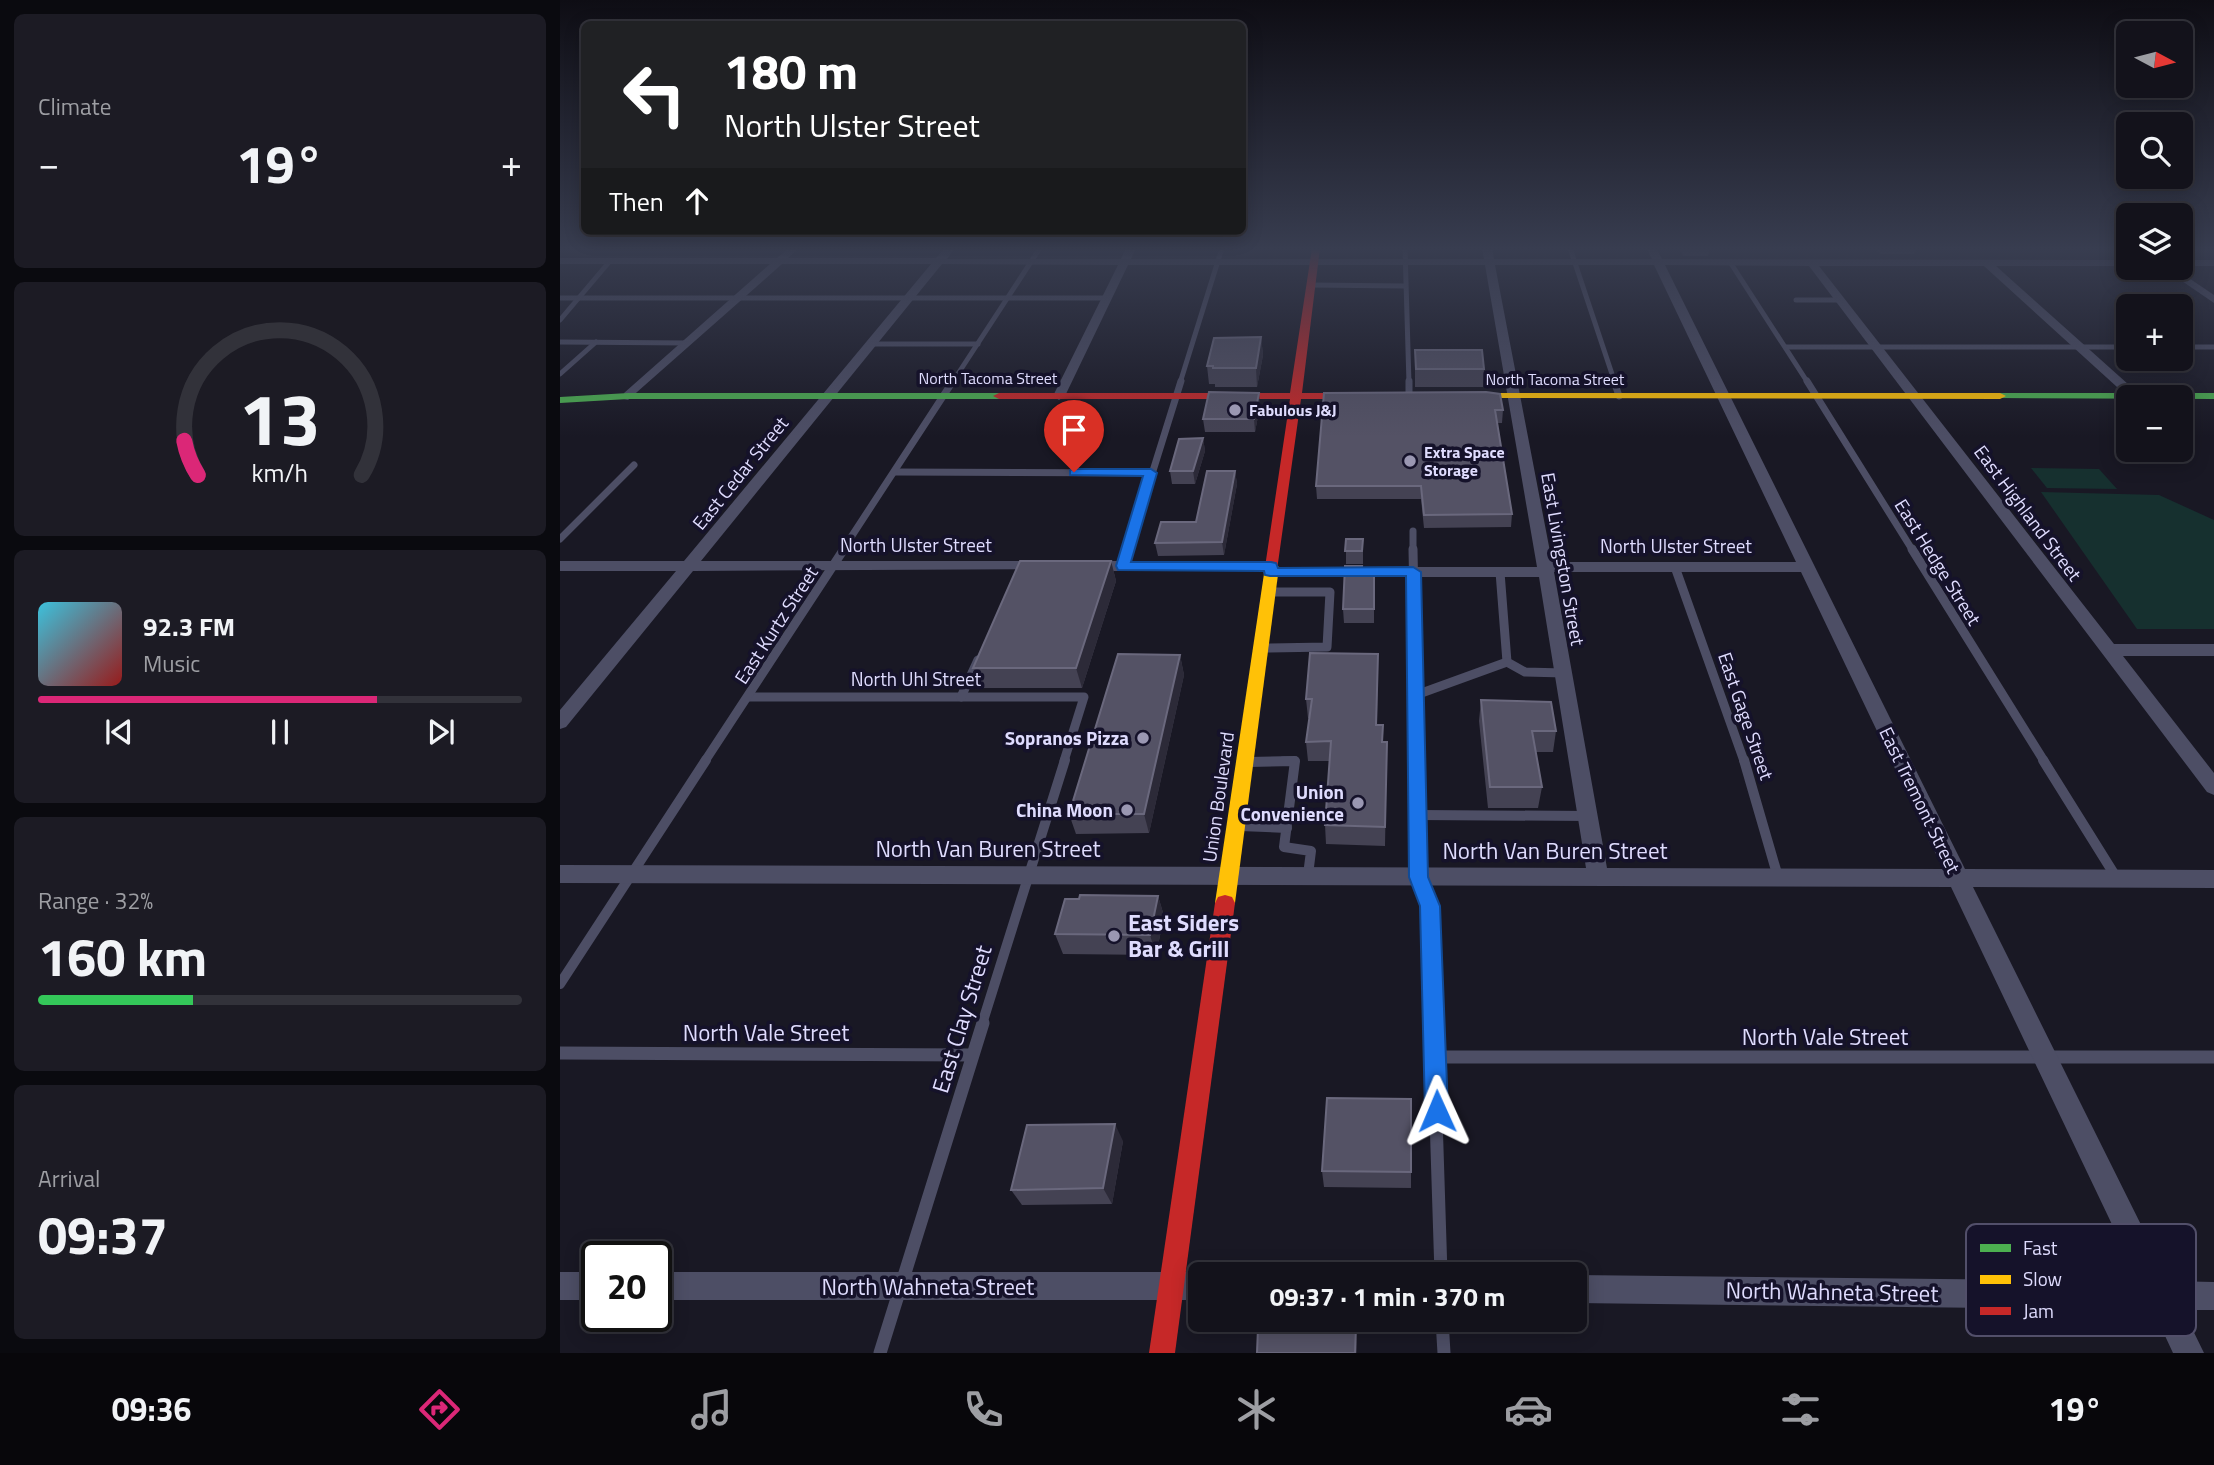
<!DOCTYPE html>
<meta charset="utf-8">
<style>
body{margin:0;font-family:"Titillium Web",sans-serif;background:#1c1b24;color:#f1f3f6;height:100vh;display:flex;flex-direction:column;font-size:26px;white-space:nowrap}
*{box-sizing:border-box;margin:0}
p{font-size:23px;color:#9d9ea3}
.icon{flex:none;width:38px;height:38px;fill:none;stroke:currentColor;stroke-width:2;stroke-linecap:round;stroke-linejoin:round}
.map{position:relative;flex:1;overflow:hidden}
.panel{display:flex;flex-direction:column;gap:14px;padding:14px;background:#0a0a0f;width:560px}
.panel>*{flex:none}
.top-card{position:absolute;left:21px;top:21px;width:665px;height:214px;border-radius:10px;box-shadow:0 4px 18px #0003,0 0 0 2px #32323a;background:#202124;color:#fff;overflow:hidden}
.needle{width:46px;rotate:97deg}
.controls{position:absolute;left:1556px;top:21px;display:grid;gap:14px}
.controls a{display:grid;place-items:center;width:77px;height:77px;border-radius:10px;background:#13121b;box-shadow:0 4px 18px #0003,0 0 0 2px #32323a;font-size:35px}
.speed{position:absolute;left:21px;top:1241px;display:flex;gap:14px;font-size:35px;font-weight:700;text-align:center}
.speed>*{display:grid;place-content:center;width:91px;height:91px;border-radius:50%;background:#13121b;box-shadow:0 4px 18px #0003,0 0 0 2px #32323a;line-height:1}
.speed .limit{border:4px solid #111;border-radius:10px;background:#fff;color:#111}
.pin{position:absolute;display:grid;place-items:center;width:60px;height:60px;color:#fff;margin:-72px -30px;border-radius:50% 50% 50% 0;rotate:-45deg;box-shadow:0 0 7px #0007}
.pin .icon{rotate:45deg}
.me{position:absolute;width:77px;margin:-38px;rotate:359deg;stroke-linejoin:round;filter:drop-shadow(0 0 5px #0008)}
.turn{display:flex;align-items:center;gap:24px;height:147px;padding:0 28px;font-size:32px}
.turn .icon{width:91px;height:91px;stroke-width:2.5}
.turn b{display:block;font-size:49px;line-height:60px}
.then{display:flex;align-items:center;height:66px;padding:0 28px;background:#0003;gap:14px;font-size:26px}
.big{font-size:52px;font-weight:700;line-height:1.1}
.panel .tile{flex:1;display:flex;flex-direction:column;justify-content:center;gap:10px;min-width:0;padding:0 24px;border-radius:10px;background:#1c1b24}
.panel .dial{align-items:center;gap:0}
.dial svg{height:182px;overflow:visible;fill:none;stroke:#32323a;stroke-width:7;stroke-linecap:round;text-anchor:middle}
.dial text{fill:#f1f3f6;stroke:none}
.song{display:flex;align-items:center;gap:21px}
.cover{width:84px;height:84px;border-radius:10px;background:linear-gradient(135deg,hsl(190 70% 55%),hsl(0 70% 35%))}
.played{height:7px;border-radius:4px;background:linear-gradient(90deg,#db2777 70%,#32323a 70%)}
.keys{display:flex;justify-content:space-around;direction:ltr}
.heat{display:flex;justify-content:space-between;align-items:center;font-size:38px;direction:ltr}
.charge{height:10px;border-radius:5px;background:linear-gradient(90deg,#34c759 32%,#32323a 0)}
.trip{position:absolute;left:628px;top:1262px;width:399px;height:70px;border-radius:10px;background:#13121b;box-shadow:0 4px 18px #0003,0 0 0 2px #32323a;font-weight:700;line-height:70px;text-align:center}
.menu{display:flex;height:112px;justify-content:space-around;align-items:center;background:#08070b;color:#9d9ea3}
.menu .icon{width:49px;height:49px}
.menu .selected{color:#db2777}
.menu b{font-size:32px;color:#f1f3f6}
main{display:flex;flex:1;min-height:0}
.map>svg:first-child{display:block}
.green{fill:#16302f}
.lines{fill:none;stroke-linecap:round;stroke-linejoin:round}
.lane-far4{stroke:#4d4e65;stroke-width:5}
.lane-far3{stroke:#4d4e65;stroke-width:7}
.lane-far2{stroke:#4d4e65;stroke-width:9}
.lane-far1{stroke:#4d4e65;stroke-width:10}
.lane{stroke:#4d4e65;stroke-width:13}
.street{fill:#4d4e65;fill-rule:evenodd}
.fast{fill:#4caf50;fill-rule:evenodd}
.slow{fill:#ffc107;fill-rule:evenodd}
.jam{fill:#c62828;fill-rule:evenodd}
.wall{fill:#444253}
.shaded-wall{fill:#2c2a38}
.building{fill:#545265;stroke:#6a687d;stroke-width:2}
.route{fill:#1a73e8;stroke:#114b97;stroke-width:2}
.poi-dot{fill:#9a97b2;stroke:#15122a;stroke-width:2.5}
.labels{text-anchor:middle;stroke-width:7;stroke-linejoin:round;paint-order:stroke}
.far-street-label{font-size:16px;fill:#dfdcfe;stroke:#15122a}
.far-poi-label{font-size:16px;font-weight:bold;fill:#dfdcfe;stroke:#15122a;text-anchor:start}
.street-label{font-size:19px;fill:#dfdcfe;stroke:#15122a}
.poi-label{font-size:19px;font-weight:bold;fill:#dfdcfe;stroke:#15122a;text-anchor:end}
.near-street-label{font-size:23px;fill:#dfdcfe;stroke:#15122a}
.near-poi-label{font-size:23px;font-weight:bold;fill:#dfdcfe;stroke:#15122a;text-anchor:start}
.key{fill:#15122a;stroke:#524f6a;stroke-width:2}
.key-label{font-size:19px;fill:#dfdcfe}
</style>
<main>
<section class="panel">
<div class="tile"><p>Climate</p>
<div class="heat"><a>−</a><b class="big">19°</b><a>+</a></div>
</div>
<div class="tile dial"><svg viewBox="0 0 100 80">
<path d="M14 69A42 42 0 1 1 86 69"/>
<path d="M14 69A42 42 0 0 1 8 54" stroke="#db2777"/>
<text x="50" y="56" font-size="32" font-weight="700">13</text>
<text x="50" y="72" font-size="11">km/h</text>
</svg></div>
<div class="tile">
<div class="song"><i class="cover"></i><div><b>92.3 FM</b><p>Music</p></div></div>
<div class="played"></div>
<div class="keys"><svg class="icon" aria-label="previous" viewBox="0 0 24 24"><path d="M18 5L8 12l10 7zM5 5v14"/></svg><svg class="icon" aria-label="pause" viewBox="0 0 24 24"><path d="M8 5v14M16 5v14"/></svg><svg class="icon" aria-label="next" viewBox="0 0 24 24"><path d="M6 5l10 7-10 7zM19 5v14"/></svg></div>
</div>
<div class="tile"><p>Range · 32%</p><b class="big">160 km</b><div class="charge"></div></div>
<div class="tile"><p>Arrival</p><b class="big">09:37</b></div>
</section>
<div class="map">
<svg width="1654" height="1353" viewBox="0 0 1654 1353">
<rect width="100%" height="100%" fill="#191824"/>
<g class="green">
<polygon points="1471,468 1539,469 1557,489 1487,488"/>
<polygon points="1481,492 1599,495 1654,520 1654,629 1577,629"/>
</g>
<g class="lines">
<g class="lane-far4">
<polyline points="845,248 849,383"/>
<polyline points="1010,248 1055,383"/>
<polyline points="1170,262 1248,383"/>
<polyline points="752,285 845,286"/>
<polyline points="0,298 547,298"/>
<polyline points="1236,300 1280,300"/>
<polyline points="0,320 50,261"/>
<polyline points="0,342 128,343"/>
<polyline points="311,344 418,344"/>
<polyline points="1226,347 1568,347"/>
<polyline points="1620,347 1654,347"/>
<polyline points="0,374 36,342"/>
<polyline points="392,383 480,248"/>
<polyline points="620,383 662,248"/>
</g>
<g class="lane-far3">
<polyline points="849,381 849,396"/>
<polyline points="1054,381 1059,396"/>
<polyline points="1247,381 1353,551"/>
<polyline points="335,472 591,473"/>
<polyline points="853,531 853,551"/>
<polyline points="0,539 74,465"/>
<polyline points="282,551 393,381"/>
<polyline points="568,551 621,381"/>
</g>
<g class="lane-far2">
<polyline points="853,549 857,761"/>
<polyline points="1352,549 1484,761"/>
<polyline points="563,566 568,549"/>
<polyline points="1115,567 1184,761"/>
<polyline points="940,572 947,662 965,672 1004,673"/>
<polyline points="705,648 767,647 770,592 709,592"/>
<polyline points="856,695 947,662"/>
<polyline points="188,697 524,697 504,761"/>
<polyline points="401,697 418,660"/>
<polyline points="145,761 284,549"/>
<polyline points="723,761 735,761"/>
</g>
<g class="lane-far1">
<polyline points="857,760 859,877 870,906 874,1024"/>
<polyline points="1184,760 1218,877"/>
<polyline points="1483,760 1556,877"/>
<polyline points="689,762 735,761 724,847 751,851 748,875"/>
<polyline points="858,815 1028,816"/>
<polyline points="680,826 727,828"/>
<polyline points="0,984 146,760"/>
<polyline points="422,1024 505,760"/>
</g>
<g class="lane">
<polyline points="873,1023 881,1274"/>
<polyline points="0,1053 412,1055"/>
<polyline points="875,1057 1654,1057"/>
<polyline points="882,1320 884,1353"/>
<polyline points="320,1353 423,1023"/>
</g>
<g class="street">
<path d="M229 248H239L228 258H376L385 248H395L387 259H561L566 248H576L571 259H924L922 248H932L934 259H1092L1086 248H1096L1102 259 1568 260V266H1436L1578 393 1579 397H1568L1424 266H1259L1554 644H1654V656H1563L1654 773V795L1647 792 1249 266 1105 265 1405 869 1654 870V888L1413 887 1609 1281 1654 1282V1310H1623L1644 1353H1613L1593 1310 1015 1303V1275L1579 1281 1391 887 0 883V865L1026 868 979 577H710L704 575 703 571H528L520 566 528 561H711L716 563 718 567H977L925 265H568L505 396 499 400 493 396 558 265 382 264 141 561H479L487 566 484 569 133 571 6 727 0 729V710L116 571H0V561H124L371 264H222L68 400 64 399V393L210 264H0V258H217ZM935 265H1094L1236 562H992ZM994 572H1241L1383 869 1047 868Z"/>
<rect x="1620" y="260" width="34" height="6"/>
<polygon points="1603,268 1614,268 1654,295 1654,303"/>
<rect x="0" y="1272" width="37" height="28"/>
<polygon points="96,1272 640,1272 646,1274 640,1274 640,1300 96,1300"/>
</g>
<g class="fast">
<polygon points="68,393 439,393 445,396 439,399 68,399 0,403 0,397"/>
<polygon points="1440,393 1654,393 1654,399 1436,398 1434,396"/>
</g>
<g class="slow">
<polygon points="907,393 1440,393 1446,396 1440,399 903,398 901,396"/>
<polygon points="712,563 719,567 675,903 672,909 665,911 658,909 655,903 705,567"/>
</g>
<g class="jam">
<polygon points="752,248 760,248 742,393 798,393 804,396 798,399 741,399 717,570 712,571 705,567 730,399 439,399 433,396 439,393 730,393"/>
<polygon points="665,895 672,897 675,903 615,1353 589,1353 655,903 658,897"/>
</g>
</g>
<g class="wall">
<polygon points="1119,248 1150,248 1148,256 1123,256"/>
<polygon points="1314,248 1357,248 1354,254 1320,254"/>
<polygon points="701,337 703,355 697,387 655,387 655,384 649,384 647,366"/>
<polygon points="855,350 924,369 923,387 855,387"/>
<polygon points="764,393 943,410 942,423 937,423 952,514 951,527 864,528 861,499 757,499 756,486"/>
<polygon points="700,405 695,432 645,432 643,419"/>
<polygon points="643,438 645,451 635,484 612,484 610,471"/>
<polygon points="675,471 677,484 664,555 598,556 595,543 636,522"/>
<polygon points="786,539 803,552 803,564 786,564"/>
<polygon points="551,561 556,581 522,688 421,688 413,668"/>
<polygon points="802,572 814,572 814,623 784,623 783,609"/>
<polygon points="818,654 817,725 823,742 827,742 825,846 766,844 765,825 770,761 748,761 746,742 749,718 748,718 746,699"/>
<polygon points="620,655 624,675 589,833 516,834 509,814"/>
<polygon points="921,700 996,731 993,752 976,752 982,787 978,808 928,808 919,721"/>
<polygon points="598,896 604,916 596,955 503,954 495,934"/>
<polygon points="563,1141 552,1204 462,1205 451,1190"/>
<polygon points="762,1171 851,1172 851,1188 764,1187"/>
</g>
<g class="shaded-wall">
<polygon points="701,337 703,355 697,387 696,368"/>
<polygon points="699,393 700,405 695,432 694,419"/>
<polygon points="643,438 645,451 635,484 633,471"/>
<polygon points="675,471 677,484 664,555 662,542"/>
<polygon points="551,561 556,581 522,688 516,668"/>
<polygon points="620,655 624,675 589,833 584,814"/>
<polygon points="598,896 604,916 596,955 590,935"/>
<polygon points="555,1124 563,1141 552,1204 543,1188"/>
<polygon points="796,1326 797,1342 797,1353 795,1353"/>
</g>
<g class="building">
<polygon points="701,337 696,368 653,368 653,366 647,366 654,338"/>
<polygon points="855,350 922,350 924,369 856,369"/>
<polygon points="649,392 699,393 694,419 643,419"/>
<polygon points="926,392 940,394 943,410 935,410 952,514 864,515 861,486 756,486 764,393"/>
<polygon points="643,438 633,471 610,471 619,439"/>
<polygon points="647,471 675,471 662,542 595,543 601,522 636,522"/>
<polygon points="786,539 803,539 802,551 785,551"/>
<polygon points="460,561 551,561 516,668 413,668"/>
<polygon points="785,566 802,566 801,572 814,572 814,609 783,609"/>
<polygon points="750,653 818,654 816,725 823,725 822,742 827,742 825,827 765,825 771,741 746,742 752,699 746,699"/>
<polygon points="558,654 620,655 584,814 509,814"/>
<polygon points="921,700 991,702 996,731 972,731 982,787 930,787"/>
<polygon points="520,895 598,896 590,935 495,934 505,899 519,899"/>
<polygon points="767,1098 851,1099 851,1172 762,1171"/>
<polygon points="555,1124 543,1188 451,1190 467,1125"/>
<polygon points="796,1326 795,1353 697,1353 698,1328"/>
</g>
<linearGradient id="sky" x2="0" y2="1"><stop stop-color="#0e0d14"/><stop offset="0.57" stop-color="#383d50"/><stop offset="1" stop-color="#383d50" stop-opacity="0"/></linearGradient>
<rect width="1654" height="437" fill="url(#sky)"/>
<polygon class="route" points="514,469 591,469 597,473 571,562 711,562 716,563 718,568 853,567 861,572 868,877 880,906 888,1111 885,1119 877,1122 869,1119 865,1111 860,906 849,877 846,576 710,576 705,575 704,571 558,570 556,566 583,476 510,475 510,470"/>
<g class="poi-dot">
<circle cx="675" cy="410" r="7"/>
<circle cx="850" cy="461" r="7"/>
<circle cx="583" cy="738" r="7"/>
<circle cx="798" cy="803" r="7"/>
<circle cx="567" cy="810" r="7"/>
<circle cx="554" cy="936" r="7"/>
</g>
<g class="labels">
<g class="far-street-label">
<text x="428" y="384">North Tacoma Street</text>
<text x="995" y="385">North Tacoma Street</text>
</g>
<g class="far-poi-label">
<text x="689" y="416">Fabulous J&amp;J</text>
<text x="864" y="458">Extra Space<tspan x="864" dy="18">Storage</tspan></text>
</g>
<g class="street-label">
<text transform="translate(180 473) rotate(-51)" y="7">East Cedar Street</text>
<text transform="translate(1468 513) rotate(53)" y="7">East Highland Street</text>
<text x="356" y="552">North Ulster Street</text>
<text x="1116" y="553">North Ulster Street</text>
<text transform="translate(1003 559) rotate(80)" y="7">East Livingston Street</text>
<text transform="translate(1378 562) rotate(58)" y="7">East Hedge Street</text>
<text transform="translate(216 625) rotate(-57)" y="7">East Kurtz Street</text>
<text x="356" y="686">North Uhl Street</text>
<text transform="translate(1186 716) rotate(71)" y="7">East Gage Street</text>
<text transform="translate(658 797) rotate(-82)" y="7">Union Boulevard</text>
<text transform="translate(1360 800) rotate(64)" y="7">East Tremont Street</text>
</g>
<g class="poi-label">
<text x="569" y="745">Sopranos Pizza</text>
<text x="784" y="799">Union<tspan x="784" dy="22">Convenience</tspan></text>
<text x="553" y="817">China Moon</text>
</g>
<g class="near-street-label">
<text x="428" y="857">North Van Buren Street</text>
<text x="995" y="859">North Van Buren Street</text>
<text transform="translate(402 1019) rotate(-73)" y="8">East Clay Street</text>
<text x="206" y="1041">North Vale Street</text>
<text x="1265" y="1045">North Vale Street</text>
<text x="368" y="1295">North Wahneta Street</text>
<text transform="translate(1272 1292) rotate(1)" y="8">North Wahneta Street</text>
</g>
<g class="near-poi-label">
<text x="568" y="931">East Siders<tspan x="568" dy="26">Bar &amp; Grill</tspan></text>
</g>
</g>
<rect x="1406" y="1224" width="230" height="112" rx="10" class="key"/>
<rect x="1420" y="1244" width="31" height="8" fill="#4caf50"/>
<rect x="1420" y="1275" width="31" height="9" fill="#ffc107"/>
<rect x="1420" y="1307" width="31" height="8" fill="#c62828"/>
<g class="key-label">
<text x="1463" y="1255">Fast</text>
<text x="1463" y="1286">Slow</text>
<text x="1463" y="1318">Jam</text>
</g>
</svg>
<div class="controls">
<a><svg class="needle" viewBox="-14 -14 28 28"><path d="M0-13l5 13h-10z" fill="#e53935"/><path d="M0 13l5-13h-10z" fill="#9d9ea3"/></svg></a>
<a><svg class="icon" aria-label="search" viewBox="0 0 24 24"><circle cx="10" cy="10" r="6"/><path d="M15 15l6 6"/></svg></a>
<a><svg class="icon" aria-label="layers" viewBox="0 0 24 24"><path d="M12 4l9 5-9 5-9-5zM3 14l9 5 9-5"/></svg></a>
<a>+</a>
<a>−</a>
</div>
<div class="speed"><div class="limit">20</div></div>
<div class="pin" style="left:514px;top:472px;background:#d93025"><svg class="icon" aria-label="arrive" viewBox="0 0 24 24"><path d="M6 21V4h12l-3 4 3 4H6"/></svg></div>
<svg class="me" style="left:877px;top:1111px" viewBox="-20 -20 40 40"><path d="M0-17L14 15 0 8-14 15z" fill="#1a73e8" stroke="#fff" stroke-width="4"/></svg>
<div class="trip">09:37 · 1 min · 370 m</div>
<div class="top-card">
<div class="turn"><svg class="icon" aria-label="left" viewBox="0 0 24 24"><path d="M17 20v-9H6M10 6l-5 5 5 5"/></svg><div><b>180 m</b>North Ulster Street</div></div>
<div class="then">Then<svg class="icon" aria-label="ahead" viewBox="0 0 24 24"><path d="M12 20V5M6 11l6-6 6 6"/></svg></div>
</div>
</div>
</main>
<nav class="menu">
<b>09:36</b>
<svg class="icon selected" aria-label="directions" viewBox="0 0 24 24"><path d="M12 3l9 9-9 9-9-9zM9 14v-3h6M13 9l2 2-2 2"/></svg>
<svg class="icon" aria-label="music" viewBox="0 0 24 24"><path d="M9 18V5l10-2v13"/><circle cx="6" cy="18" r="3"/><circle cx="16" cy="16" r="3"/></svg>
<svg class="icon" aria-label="phone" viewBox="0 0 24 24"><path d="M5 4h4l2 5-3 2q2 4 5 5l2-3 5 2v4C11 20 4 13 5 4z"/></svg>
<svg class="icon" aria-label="climate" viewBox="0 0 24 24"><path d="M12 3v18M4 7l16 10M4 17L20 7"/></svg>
<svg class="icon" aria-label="car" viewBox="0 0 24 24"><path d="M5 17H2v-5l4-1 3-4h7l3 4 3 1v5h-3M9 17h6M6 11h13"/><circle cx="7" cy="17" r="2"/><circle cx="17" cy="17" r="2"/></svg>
<svg class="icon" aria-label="filters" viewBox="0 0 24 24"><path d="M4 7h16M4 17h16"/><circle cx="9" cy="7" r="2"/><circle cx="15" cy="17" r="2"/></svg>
<b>19°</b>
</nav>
